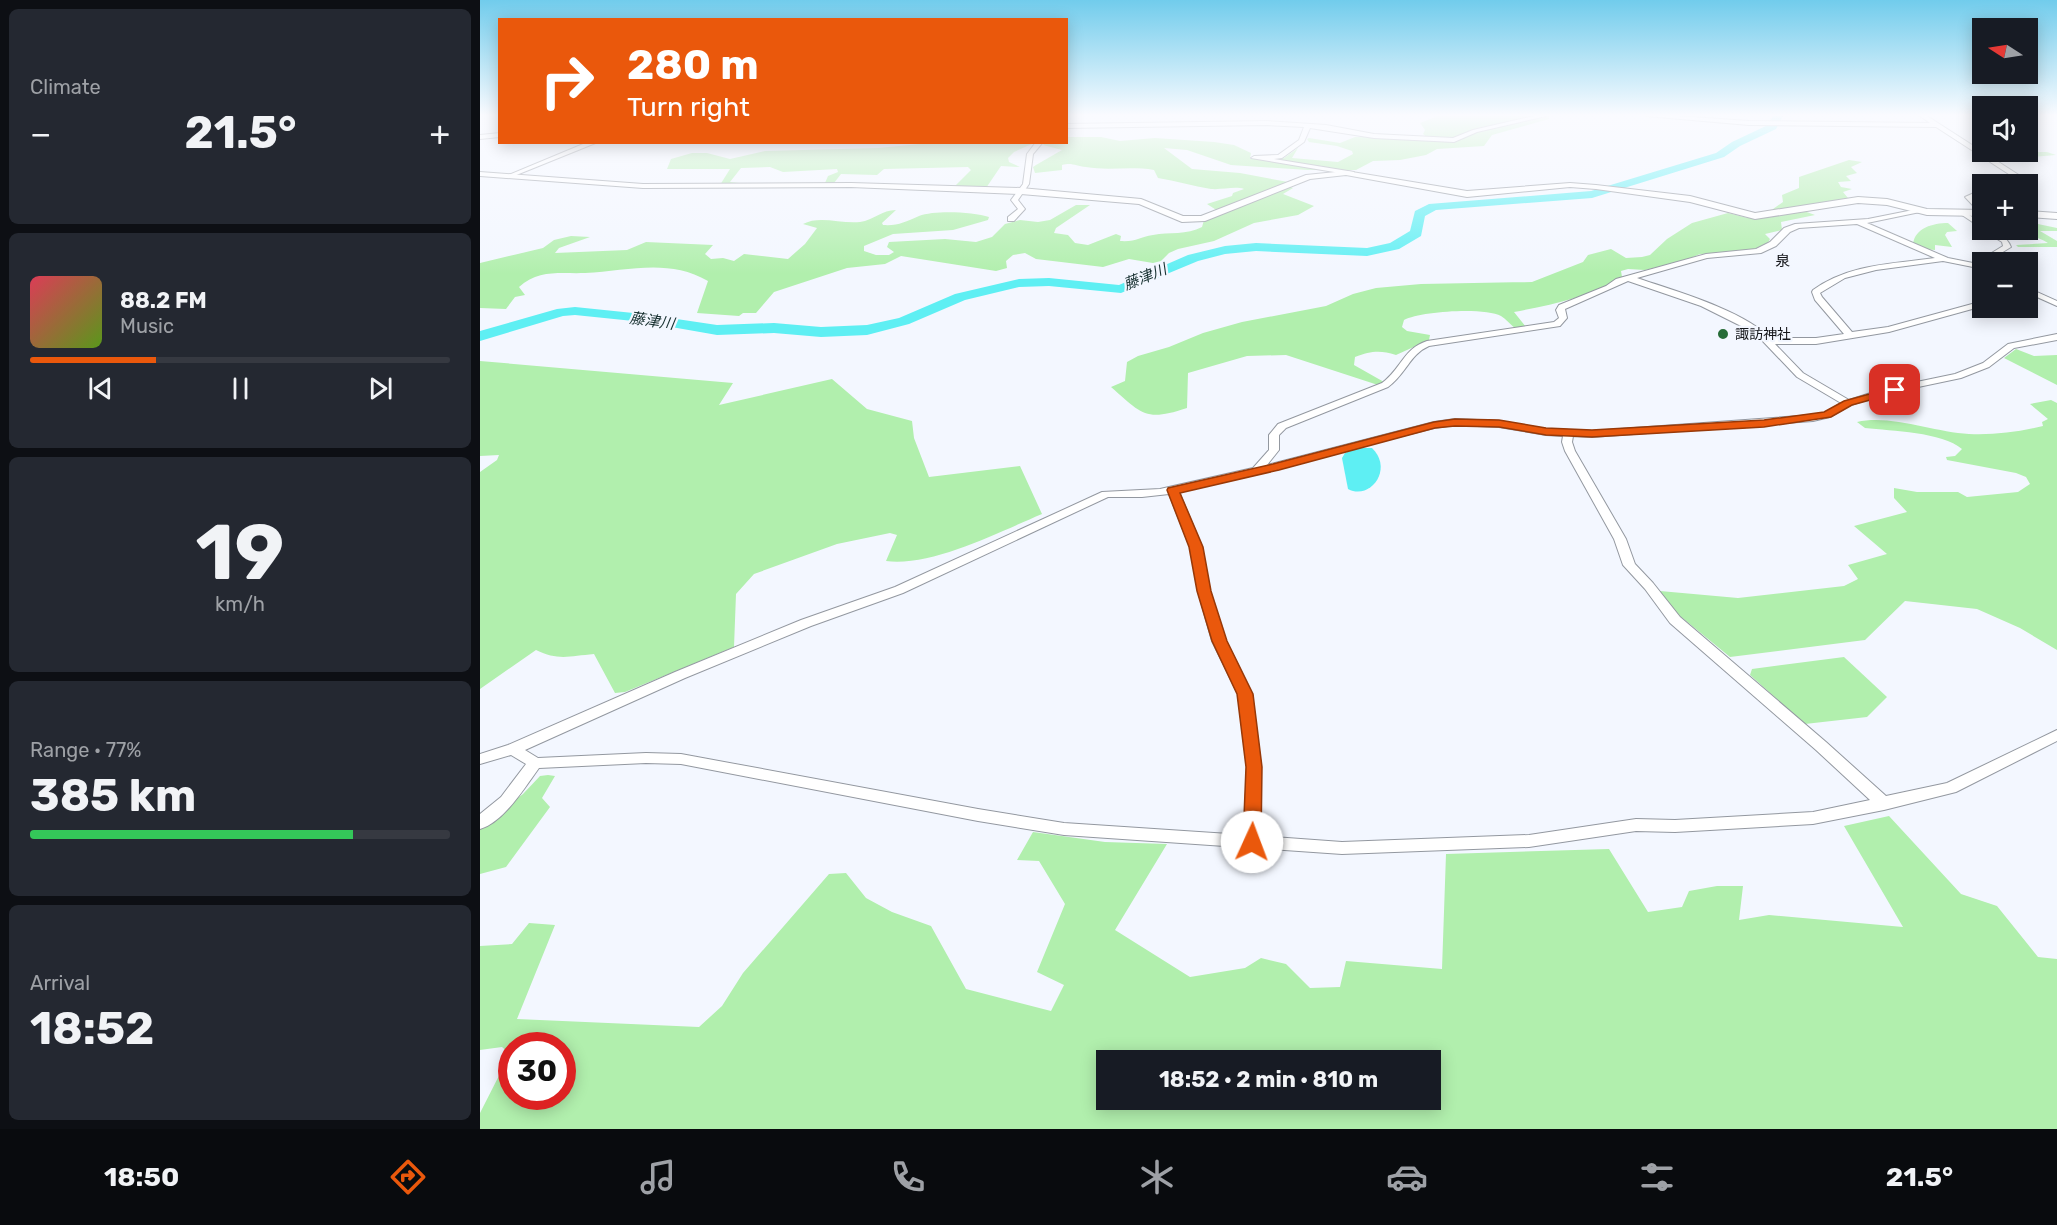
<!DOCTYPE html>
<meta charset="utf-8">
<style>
body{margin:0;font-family:Rubik,"Noto Sans JP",sans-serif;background:#242831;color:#f1f3f6;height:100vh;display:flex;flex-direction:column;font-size:22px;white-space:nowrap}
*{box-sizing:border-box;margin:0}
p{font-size:20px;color:#9ea1a6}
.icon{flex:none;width:33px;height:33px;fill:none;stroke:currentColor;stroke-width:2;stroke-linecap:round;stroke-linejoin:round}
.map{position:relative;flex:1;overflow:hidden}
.details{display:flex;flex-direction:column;gap:9px;padding:9px;background:#0d0f14;width:480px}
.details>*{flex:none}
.guide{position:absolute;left:18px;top:18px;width:570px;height:126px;border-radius:0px;box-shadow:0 3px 15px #0003;background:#ea580c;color:#fff;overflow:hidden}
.needle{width:39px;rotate:282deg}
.tools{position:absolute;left:1492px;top:18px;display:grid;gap:12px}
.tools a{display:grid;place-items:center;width:66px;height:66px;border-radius:0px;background:#171b24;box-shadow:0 3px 15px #0003;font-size:30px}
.speed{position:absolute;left:18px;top:1032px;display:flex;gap:12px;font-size:30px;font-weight:700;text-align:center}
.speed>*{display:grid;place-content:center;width:78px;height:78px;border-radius:50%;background:#171b24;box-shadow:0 3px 15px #0003;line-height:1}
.speed .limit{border:9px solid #d22;background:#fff;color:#111}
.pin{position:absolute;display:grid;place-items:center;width:51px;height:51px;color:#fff;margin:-26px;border-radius:12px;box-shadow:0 3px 9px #0006}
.me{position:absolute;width:66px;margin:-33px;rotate:2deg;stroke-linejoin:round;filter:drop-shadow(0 0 4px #0008)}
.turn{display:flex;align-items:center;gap:21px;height:126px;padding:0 30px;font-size:27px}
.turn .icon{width:78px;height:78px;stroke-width:2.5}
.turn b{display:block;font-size:42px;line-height:51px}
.big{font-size:45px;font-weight:700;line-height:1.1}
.details .tile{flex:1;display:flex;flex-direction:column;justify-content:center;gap:9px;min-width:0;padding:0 21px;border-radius:9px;background:#242831}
.details .dial{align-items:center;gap:0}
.dial b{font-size:78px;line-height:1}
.song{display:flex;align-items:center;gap:18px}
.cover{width:72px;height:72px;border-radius:9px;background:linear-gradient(135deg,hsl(350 70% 55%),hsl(90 70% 35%))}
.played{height:6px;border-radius:3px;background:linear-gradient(90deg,#ea580c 30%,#363941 30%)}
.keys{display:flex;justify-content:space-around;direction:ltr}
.heat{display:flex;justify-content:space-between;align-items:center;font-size:33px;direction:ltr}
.charge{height:9px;border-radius:4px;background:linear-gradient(90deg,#34c759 77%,#363941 0)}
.trip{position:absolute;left:616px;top:1050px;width:345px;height:60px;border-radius:0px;background:#171b24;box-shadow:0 3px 15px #0003;font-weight:700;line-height:60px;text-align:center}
.menu{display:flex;height:96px;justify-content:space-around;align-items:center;background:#090b0e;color:#9ea1a6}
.menu .icon{width:42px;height:42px}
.menu .selected{color:#ea580c}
.menu b{font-size:27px;color:#f1f3f6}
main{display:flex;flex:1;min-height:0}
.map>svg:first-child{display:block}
.green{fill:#b1efad;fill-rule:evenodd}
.water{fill:#5eeff3}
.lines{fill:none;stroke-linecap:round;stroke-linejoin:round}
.river{fill:#5eeff3;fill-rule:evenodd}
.minor-casing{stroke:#9398a0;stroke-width:2}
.major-casing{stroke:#9398a0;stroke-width:2}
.minor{fill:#fff;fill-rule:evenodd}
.major{fill:#fff;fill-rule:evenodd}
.route{fill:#ea580c;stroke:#983908;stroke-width:1.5}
.poi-dot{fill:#266c38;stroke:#f3f7ff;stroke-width:2}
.labels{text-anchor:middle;stroke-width:4.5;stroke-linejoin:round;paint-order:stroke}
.far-poi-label{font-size:14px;fill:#15161a;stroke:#f3f7ff;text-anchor:start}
.far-neighbourhood-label{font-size:15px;fill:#15161a;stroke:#f3f7ff}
.far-water-label{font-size:15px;font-style:italic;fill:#173030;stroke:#f3f7ff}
</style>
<main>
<section class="details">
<div class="tile"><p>Climate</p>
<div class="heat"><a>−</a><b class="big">21.5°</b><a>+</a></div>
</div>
<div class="tile">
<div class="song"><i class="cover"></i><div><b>88.2 FM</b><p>Music</p></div></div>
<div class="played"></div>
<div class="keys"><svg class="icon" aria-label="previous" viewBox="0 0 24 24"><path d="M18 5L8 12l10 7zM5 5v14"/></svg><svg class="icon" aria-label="pause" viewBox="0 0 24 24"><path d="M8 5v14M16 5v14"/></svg><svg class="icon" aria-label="next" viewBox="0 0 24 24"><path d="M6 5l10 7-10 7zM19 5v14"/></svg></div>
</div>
<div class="tile dial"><b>19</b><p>km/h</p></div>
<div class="tile"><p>Range · 77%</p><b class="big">385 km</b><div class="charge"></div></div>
<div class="tile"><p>Arrival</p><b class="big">18:52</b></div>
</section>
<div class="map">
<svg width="1577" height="1129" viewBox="0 0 1577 1129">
<rect width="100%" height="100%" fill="#f3f7ff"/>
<g class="green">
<path d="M958 116H1068L1069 119 1012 135 1004 146 957 149 946 155 920 160 893 161 876 170H828L751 165 707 150 684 148 712 169 760 173 808 182 805 185 813 188 803 194 834 206 818 215 774 223 734 241 698 249 689 253 681 261 673 263 649 259 623 267 556 259 545 253 533 255 526 261 527 268 516 271 421 256 405 264 367 268 294 292 276 313H263L259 316 217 313 228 281C188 258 148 271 105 273 80 274 59 269 39 287L45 295 35 297 26 309 0 308V263L63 248 74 240 91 236 110 237 79 248 75 253 147 250 166 242 233 245 225 254 231 259 243 258 254 261 264 254 308 259 325 244 337 228 323 224C339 215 361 224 380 222 394 220 402 210 416 210L402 223 403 225C418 226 425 222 439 216 455 210 493 212 509 217L508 220 473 230 413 234 384 246V251L396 255H409L414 252 407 247 409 242 465 239 496 242 512 237 525 224 540 220 558 222 570 220 596 205H610L576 228 574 233 588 235 595 243 608 245 636 234 641 236 640 241C657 242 659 237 673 235 689 232 707 235 722 227L724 220 741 213 727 204 752 196 753 193 764 189C755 186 742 190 731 189 713 186 696 181 678 178L674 170C651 166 628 171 606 167 596 166 592 162 582 165V170L555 173 553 167 556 165 582 150 563 145 565 143 586 142 587 137H621L640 141 675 138 734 142 754 145 771 153 770 159 804 158 818 148 812 158 858 162 873 154 872 151 857 146 829 142 827 139 829 138 860 143 875 137 948 138 943 134 945 130 940 123Z"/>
<polygon points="461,142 554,143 534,152 528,158 529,162 540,167 521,166 506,188 474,187 491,170 488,167 404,169 397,175 361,174 354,183 345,183 348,176 358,172 357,169 303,172 290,167 261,168 250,182 268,184 240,185 250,169 187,169 191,159 212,153 227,153 250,159 285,151 398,148"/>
<polygon points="1504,152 1567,152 1576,155 1519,160"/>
<polygon points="1369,160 1382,162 1371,167 1377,173 1366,176 1371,181 1358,182 1361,187 1372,189 1363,192 1368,198 1304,210 1293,209 1303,202 1302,195 1319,188 1319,177"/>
<path d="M1324 211 1335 215 1301 222 1302 230 1285 234 1290 239 1286 246 1258 253 1220 254 1206 260 1165 270 1148 269 1141 271 1142 277C1109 297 1072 305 1034 312L1046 327 1036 329C1031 325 1026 319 1021 316 1005 307 941 311 924 320L922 327 927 331 950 335 949 340 916 355C900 350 891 351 875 357L874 365 904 382 898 385 806 355 767 356 708 373 707 408C665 422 662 414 631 387L645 381 647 362 658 356 689 347 723 333 762 322 846 306 873 294 896 288 941 284 1052 282 1103 262 1108 255 1131 249 1146 258 1162 257 1170 255 1187 239 1212 223 1248 213 1268 218H1284Z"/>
<path d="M1548 222 1577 228V231H1560L1577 241V247H1538L1536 245 1568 243C1545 229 1533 239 1514 230H1548Z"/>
<path d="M1468 223 1477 231 1467 232 1465 235 1472 247 1455 245V250L1444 249 1433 244C1435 228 1453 223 1468 223Z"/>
<polygon points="1536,349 1554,356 1577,355 1577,385 1524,358"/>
<path d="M0 361 253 383 239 405 352 379 387 409 432 421 434 438 449 477 540 466 562 514C519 532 452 567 406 561L417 535 410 533 357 544 274 574 256 594 254 647 145 692 135 693 114 654C90 656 78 661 56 650L0 689V472L17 460 19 455 0 456Z"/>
<path d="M1571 400 1577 403V650L1540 628 1497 609 1425 601 1385 640 1250 657 1178 598 1180 591 1258 598 1364 586 1378 579 1368 565 1407 554 1374 526 1427 512 1414 498V488L1437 492H1478L1487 497 1538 492 1550 484 1546 477 1536 473 1467 460 1466 457 1475 456 1482 449C1462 432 1412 431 1385 428L1377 422C1410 414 1454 432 1489 434 1515 435 1538 432 1563 426L1562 422 1568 419 1550 404Z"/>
<polygon points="1364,657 1407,697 1387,717 1325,724 1270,675 1272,669"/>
<polygon points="68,775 75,776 62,798 70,807 26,867 0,874 0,827 43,794 60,776"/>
<path d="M1409 816 1481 894 1517 906 1558 957 1577 959V1129H0V1113L30 1054 22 1047 0 1050V946L32 944 49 923 75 925 37 1019 219 1027 242 1006 263 973 349 874 366 873 386 898 412 912 451 926 486 989 571 1011 584 985 557 972 585 904 559 861 537 860 553 832 625 842 687 844 635 930 710 977 765 968 781 958 806 964 830 988 860 987 866 961 962 969 966 854 1129 849 1168 912 1202 907 1209 891 1237 886H1263L1259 920 1289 915 1423 927 1364 826ZM32 1046H82V1096H32ZM627 1060H951V1100H627Z"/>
</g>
<path class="water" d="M878 448H892C914 469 890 501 868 489L862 458 865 453Z"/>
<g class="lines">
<polygon class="river" points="1293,116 1303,116 1296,129 1260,146 1244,157 1112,198 956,210 945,216 941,236 919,249 887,256 776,251 745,254 718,261 641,293 569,286 539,287 485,300 429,324 387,335 341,337 294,333 237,335 163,322 95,315 83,316 0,341 0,331 77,309 95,307 163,314 237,325 294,323 341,327 387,325 419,318 475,294 539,279 569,278 639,285 708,255 745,246 776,243 887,248 910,243 930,231 935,211 949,204 1111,191 1236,153 1252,142 1288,125"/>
<g class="minor-casing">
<g id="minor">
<polygon points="1054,116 1066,116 997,132 974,142 894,138 830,128 824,142 802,158 794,159 874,172 874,174 872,175 771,158 774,156 798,155 819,140 824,127 787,125 586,128 586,124 787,121 846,125 894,134 973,138 993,130"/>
<polygon points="1166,116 1197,116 1269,121 1450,123 1440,116 1447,116 1545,179 1542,183 1527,184 1538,180 1456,127 1269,125"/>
<polygon points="20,133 20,137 0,139 0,135"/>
<polygon points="108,142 118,142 29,178 24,177"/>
<polygon points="556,142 563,142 553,154 549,184 538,200 545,209 534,221 528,221 528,217 538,209 531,200 543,184 547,154"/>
<polygon points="1503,189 1503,193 1492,198 1503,210 1502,215 1485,197"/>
<path d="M1438 209 1440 210V212L1387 223 1468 258 1503 265V269L1463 261 1396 270 1365 278 1340 293 1342 297 1372 332 1408 327 1503 301V306L1409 332 1336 344H1295L1323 373 1369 400 1403 389 1475 374 1503 363 1528 344 1577 334V340L1534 348 1509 367 1481 378 1405 394 1371 405 1350 417 1333 421 1112 437 1093 436 1092 442 1095 451 1146 539 1155 564 1173 583 1200 617 1346 742 1406 796 1467 783 1577 730V741L1476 792 1404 810 1333 824 1195 832 1156 831 1049 847 862 854 584 835 498 821 201 764 166 763 59 768C45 787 24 822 0 829V814L21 797 46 764 31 755 0 764V754L28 745 195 672 321 620 415 587 622 492 680 489 773 468 789 450V435L798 424 902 383C922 368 923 349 947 341L1074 322 1079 318 1076 310 1079 305 1126 286 1136 279 1226 254 1276 249 1290 242 1304 228 1315 224 1388 219ZM1377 224 1455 258C1412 264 1369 264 1333 290L1332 292 1335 300 1364 334 1336 338H1290C1263 310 1195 291 1157 278L1227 258 1281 253 1296 246 1310 232 1319 228ZM1148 281 1221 306 1275 333 1317 377 1361 403 1344 413 1333 415 1112 431 1066 429 1019 421 975 419 954 422 787 465 799 450V435L806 428 908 387C926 374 930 354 949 346L1080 326 1087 318 1085 309ZM975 425 1019 427 1066 435 1083 436 1082 442 1085 451 1134 539 1143 565 1165 589 1190 623 1336 750 1390 800 1333 812 1195 820 1156 819 1049 835 862 842 780 836 781 767 772 694 746 641 730 591 722 547 699 492 954 428ZM689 494 710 547 718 591 732 641 758 694 767 767 764 835 584 823 498 809 201 754 166 753 58 758 45 750 205 678 331 626 423 593 628 497H662Z"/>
<polygon points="1479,211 1483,211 1503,224 1503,229 1479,213"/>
<path d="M1503 230C1514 229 1527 236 1531 247L1518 255 1519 262H1511L1510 254 1523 246 1522 242Z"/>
<polygon points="1548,288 1577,301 1577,306 1548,293"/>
</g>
</g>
<g class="major-casing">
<g id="major">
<polygon points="866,171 987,191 1090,183 1116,185 1210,196 1275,213 1378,197 1407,199 1447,209 1503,210 1503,216 1447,215 1407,205 1378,203 1275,219 1210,202 1116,189 1090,187 987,197 866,175 830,179 725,221 702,222 659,204 541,194 371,187 163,188 0,176 0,172 163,184 371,183 541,188 661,199 703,216 721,216 826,175"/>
<polygon points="1548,211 1577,213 1577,219 1548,217"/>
</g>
</g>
<use href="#minor" class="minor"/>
<use href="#major" class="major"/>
</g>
<linearGradient id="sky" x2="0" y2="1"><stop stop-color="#71ccec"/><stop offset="0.42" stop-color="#fafbff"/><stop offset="1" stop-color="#fafbff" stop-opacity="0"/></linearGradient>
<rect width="1577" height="274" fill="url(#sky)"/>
<polygon class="route" points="1415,387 1421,390 1419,392 1372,405 1351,417 1284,427 1112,437 1066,435 1019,427 975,426 955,428 799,470 700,493 723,547 731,591 747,641 773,694 782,767 781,842 778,847 772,849 766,847 763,842 766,767 757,694 732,641 717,591 709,547 687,490 688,488 793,464 954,422 975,419 1019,420 1066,428 1112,430 1284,420 1344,412 1364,401"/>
<circle class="poi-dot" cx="1243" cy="334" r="6"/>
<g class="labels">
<g class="far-poi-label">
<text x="1255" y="339">諏訪神社</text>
</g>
<g class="far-neighbourhood-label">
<text x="1303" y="266">泉</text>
</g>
<g class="far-water-label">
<text transform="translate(665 277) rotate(-22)" y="5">藤津川</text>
<text transform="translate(172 321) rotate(8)" y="5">藤津川</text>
</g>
</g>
</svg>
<div class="tools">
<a><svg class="needle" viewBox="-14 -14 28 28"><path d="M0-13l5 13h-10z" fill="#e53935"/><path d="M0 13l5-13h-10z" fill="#9ea1a6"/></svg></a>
<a><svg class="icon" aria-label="sound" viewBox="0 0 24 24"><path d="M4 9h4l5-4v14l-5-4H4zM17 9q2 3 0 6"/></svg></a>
<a>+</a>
<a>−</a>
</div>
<div class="speed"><div class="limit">30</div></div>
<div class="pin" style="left:1415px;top:390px;background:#d93025"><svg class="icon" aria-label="arrive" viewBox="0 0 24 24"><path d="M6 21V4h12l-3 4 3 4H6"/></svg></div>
<svg class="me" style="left:772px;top:842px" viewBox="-20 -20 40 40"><circle r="19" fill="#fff"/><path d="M0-13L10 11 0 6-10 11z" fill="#ea580c"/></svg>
<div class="trip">18:52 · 2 min · 810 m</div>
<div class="guide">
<div class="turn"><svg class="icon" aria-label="right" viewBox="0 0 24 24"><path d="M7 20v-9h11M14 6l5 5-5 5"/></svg><div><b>280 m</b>Turn right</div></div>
</div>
</div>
</main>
<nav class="menu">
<b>18:50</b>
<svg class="icon selected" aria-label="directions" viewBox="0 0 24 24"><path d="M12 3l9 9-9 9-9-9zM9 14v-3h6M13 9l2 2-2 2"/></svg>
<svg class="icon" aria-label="music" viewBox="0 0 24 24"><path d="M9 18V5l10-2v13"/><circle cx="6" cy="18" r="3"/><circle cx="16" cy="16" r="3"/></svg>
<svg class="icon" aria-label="phone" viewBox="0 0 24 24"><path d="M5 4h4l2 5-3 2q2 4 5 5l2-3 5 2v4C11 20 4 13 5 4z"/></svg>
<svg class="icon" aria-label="climate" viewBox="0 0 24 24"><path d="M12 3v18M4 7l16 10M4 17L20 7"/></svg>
<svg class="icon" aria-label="car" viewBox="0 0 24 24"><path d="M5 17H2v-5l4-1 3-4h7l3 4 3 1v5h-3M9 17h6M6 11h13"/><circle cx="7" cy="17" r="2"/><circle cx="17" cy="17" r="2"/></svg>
<svg class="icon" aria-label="filters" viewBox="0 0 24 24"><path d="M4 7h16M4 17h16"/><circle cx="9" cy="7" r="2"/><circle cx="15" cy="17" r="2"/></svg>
<b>21.5°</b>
</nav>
